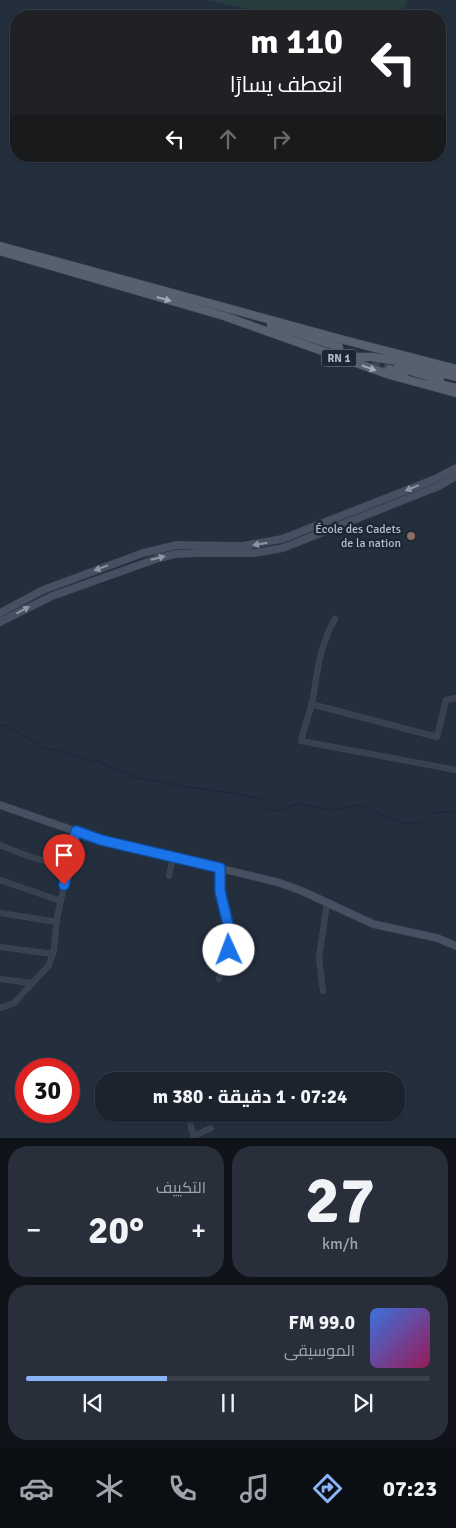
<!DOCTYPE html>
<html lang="ar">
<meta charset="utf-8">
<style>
body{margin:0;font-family:Signika,Cairo,sans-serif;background:#282f3a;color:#f1f3f6;direction:rtl;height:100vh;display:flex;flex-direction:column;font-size:19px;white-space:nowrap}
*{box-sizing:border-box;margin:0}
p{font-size:16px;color:#a0a4aa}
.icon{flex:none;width:28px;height:28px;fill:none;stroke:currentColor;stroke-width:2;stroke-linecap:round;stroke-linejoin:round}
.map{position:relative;height:1138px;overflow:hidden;direction:ltr}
.sheet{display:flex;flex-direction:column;gap:8px;padding:8px;background:#0f1319;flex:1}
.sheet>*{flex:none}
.banner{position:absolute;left:10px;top:10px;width:436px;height:152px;border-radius:20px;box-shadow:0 1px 4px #0004,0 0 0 1px #39404a;direction:rtl;background:#202124;color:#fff;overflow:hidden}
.speed{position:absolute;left:15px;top:1058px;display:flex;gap:10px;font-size:25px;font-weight:700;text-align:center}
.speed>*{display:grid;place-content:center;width:65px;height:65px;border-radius:50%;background:#1b232e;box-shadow:0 1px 4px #0004,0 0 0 1px #39404a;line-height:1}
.speed .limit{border:8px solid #d22;background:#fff;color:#111}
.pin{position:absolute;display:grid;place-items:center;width:42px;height:42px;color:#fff;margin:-51px -21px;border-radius:50% 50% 50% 0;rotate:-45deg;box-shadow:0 0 5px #0007}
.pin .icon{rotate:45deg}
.me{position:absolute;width:55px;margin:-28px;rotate:358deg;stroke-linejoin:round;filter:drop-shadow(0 0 4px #0008)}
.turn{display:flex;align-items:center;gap:18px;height:105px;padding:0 20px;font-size:22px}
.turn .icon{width:65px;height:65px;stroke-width:2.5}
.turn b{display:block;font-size:35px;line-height:42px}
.lanes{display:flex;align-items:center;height:48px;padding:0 20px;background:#0003;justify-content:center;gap:25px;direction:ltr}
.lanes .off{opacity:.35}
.big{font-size:38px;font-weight:700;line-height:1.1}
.sheet .tile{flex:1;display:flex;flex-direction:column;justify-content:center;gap:8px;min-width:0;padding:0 18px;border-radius:20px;background:#282f3a}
.sheet .dial{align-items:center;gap:0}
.dial b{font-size:65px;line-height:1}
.song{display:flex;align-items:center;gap:15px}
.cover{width:60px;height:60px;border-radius:8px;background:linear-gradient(135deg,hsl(220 70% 55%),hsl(330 70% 35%))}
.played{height:5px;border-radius:2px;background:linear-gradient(90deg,#8ab4f8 35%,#39404a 35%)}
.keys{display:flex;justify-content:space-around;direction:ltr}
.heat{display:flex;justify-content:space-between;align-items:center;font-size:28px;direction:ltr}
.sheet .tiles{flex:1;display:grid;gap:8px;grid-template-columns:1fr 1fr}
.tile:last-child{grid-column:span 2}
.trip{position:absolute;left:95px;top:1072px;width:310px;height:50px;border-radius:20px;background:#1b232e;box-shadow:0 1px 4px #0004,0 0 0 1px #39404a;font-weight:700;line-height:50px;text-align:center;direction:rtl}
.tab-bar{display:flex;height:80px;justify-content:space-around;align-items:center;background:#0b0e12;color:#a0a4aa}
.tab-bar .icon{width:35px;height:35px}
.tab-bar .current{color:#8ab4f8}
.tab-bar b{font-size:22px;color:#f1f3f6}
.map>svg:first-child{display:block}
.green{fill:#263c3f}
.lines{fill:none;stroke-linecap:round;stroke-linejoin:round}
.stream{stroke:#17263c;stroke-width:1}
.primary-tunnel{stroke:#3a4453;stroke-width:8;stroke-dasharray:8 4;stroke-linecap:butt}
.street-casing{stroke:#414a57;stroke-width:6}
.secondary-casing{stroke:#414a57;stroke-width:8}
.primary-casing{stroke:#414a57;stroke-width:9}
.street{stroke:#38414e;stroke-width:5}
.secondary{stroke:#465061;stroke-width:7}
.primary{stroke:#56606e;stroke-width:8}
.oneway{fill:#a1aab7}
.oneway2{fill:#8e96a5}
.route-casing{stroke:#114b97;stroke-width:12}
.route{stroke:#1a73e8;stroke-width:9}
.education-dot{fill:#8d6e63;stroke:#1d2633;stroke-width:2}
.labels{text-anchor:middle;stroke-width:5;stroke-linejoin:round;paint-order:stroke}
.shield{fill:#1d2633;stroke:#878f9c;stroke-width:1}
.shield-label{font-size:11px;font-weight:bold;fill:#b4bcc9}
.poi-label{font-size:12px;fill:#b4bcc9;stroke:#1d2633;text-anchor:end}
</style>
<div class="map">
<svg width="456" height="1138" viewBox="0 0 456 1138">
<rect width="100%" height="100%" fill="#242f3e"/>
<polygon class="green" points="207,0 407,0 404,16 279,16"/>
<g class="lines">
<polyline class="stream" points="0,725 8,726 42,747 99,762 134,777 188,787 239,794 259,799 268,809 275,811 298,804 336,810 357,805 405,824 420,822 431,813 453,812 456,815"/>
<polyline class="primary-tunnel" points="338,351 389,369"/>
<g class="street-casing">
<g id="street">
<path d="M335 619C318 649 318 671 312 703 309 715 304 728 301 741L456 770"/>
<polyline points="311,704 437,737 446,700 456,698"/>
<polyline points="0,845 28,856 68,868"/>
<polyline points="169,876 173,857"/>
<polyline points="0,880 61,901"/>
<polyline points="0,913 57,922"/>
<polyline points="0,947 53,954"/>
<polyline points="0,979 32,983"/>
<polyline points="219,979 229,950 230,933 220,891 219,868"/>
<polyline points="323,991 319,958 327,903"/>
<polyline points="0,1008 14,1003 49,965 54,950 57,918 76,831"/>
<polyline points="188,1115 194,1138"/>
<polyline points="194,1136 211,1128"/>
</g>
</g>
<g class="secondary-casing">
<g id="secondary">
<polyline points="0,613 43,590 143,553 177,545 243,546 282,539 435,479 456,468"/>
<polyline points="0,622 52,596 159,558 176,554 198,553 255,553 283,548 439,486 456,476"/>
<polyline points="0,805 101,840 277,882 302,891 373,924 437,938 456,946"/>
</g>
</g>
<g class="primary-casing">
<g id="primary">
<polyline points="0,246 344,340 456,369"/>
<polyline points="0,251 224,316 390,375 456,393"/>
<polyline points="271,325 339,347"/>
<polyline points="345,357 372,357 391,360 456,377"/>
<polyline points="398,367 440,380"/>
<polyline points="389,369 404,374"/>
<polyline points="431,382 456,388"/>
</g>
</g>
<use href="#street" class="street"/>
<use href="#secondary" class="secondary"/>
<use href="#primary" class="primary"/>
</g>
<defs><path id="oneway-solid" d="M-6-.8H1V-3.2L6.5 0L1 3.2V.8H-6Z" transform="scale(1.25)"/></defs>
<g class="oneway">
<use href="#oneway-solid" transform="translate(164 299) rotate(16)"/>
<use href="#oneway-solid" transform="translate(369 368) rotate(19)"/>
</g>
<g class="oneway2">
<use href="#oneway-solid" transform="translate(412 488) rotate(158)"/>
<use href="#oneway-solid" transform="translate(260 544) rotate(171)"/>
<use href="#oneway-solid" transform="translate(158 558) rotate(-14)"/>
<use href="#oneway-solid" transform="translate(101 568) rotate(160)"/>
<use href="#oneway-solid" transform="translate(23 610) rotate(-28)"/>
</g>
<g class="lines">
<g class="route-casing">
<polyline id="route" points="64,885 76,831 101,840 220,868 220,891 230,933 229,950"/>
</g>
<use href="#route" class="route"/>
</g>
<circle class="education-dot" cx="411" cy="536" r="5"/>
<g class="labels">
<rect class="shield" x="321.5" y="349.5" width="35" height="17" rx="4"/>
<g class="shield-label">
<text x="339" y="362">RN 1</text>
</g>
<g class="poi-label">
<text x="401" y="533">École des Cadets<tspan x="401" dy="14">de la nation</tspan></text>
</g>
</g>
</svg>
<div class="speed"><div class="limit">30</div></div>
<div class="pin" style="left:64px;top:885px;background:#d93025"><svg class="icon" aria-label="arrive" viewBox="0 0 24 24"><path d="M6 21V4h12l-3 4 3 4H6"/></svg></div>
<svg class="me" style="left:229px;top:950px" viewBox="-20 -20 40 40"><circle r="19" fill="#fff"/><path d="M0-13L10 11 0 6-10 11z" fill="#1a73e8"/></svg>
<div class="trip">07:24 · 1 دقيقة · 380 m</div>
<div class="banner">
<div class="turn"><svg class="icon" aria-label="left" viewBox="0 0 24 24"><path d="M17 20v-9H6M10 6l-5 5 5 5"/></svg><div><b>110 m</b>انعطف يسارًا</div></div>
<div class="lanes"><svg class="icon" aria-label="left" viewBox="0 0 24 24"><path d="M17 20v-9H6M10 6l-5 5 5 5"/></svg><svg class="icon off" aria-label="ahead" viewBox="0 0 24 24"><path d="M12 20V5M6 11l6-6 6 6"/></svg><svg class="icon off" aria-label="right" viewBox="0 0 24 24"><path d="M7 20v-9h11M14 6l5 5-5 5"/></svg></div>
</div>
</div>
<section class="sheet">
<div class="tiles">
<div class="tile dial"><b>27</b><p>km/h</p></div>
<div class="tile"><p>التكييف</p>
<div class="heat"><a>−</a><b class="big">20°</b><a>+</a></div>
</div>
<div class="tile">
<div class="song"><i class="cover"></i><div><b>99.0 FM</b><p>الموسيقى</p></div></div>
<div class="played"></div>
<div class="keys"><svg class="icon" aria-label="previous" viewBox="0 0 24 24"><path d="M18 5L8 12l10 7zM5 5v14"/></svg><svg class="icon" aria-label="pause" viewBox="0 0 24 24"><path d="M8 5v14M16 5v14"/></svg><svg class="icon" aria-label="next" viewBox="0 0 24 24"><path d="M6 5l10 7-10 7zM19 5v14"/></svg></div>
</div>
</div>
</section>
<nav class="tab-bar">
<b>07:23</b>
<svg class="icon current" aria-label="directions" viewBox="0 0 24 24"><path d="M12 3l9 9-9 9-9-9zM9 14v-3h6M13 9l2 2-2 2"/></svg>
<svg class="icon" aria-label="music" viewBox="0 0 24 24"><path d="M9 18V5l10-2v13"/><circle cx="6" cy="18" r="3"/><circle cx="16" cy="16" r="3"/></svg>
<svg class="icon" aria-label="phone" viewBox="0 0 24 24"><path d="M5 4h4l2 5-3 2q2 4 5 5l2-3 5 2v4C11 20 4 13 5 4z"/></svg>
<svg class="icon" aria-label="climate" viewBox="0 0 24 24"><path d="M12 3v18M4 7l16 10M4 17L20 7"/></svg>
<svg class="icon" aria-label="car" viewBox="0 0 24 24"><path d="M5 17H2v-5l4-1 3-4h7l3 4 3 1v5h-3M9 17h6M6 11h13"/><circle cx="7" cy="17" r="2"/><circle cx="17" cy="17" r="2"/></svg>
</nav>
